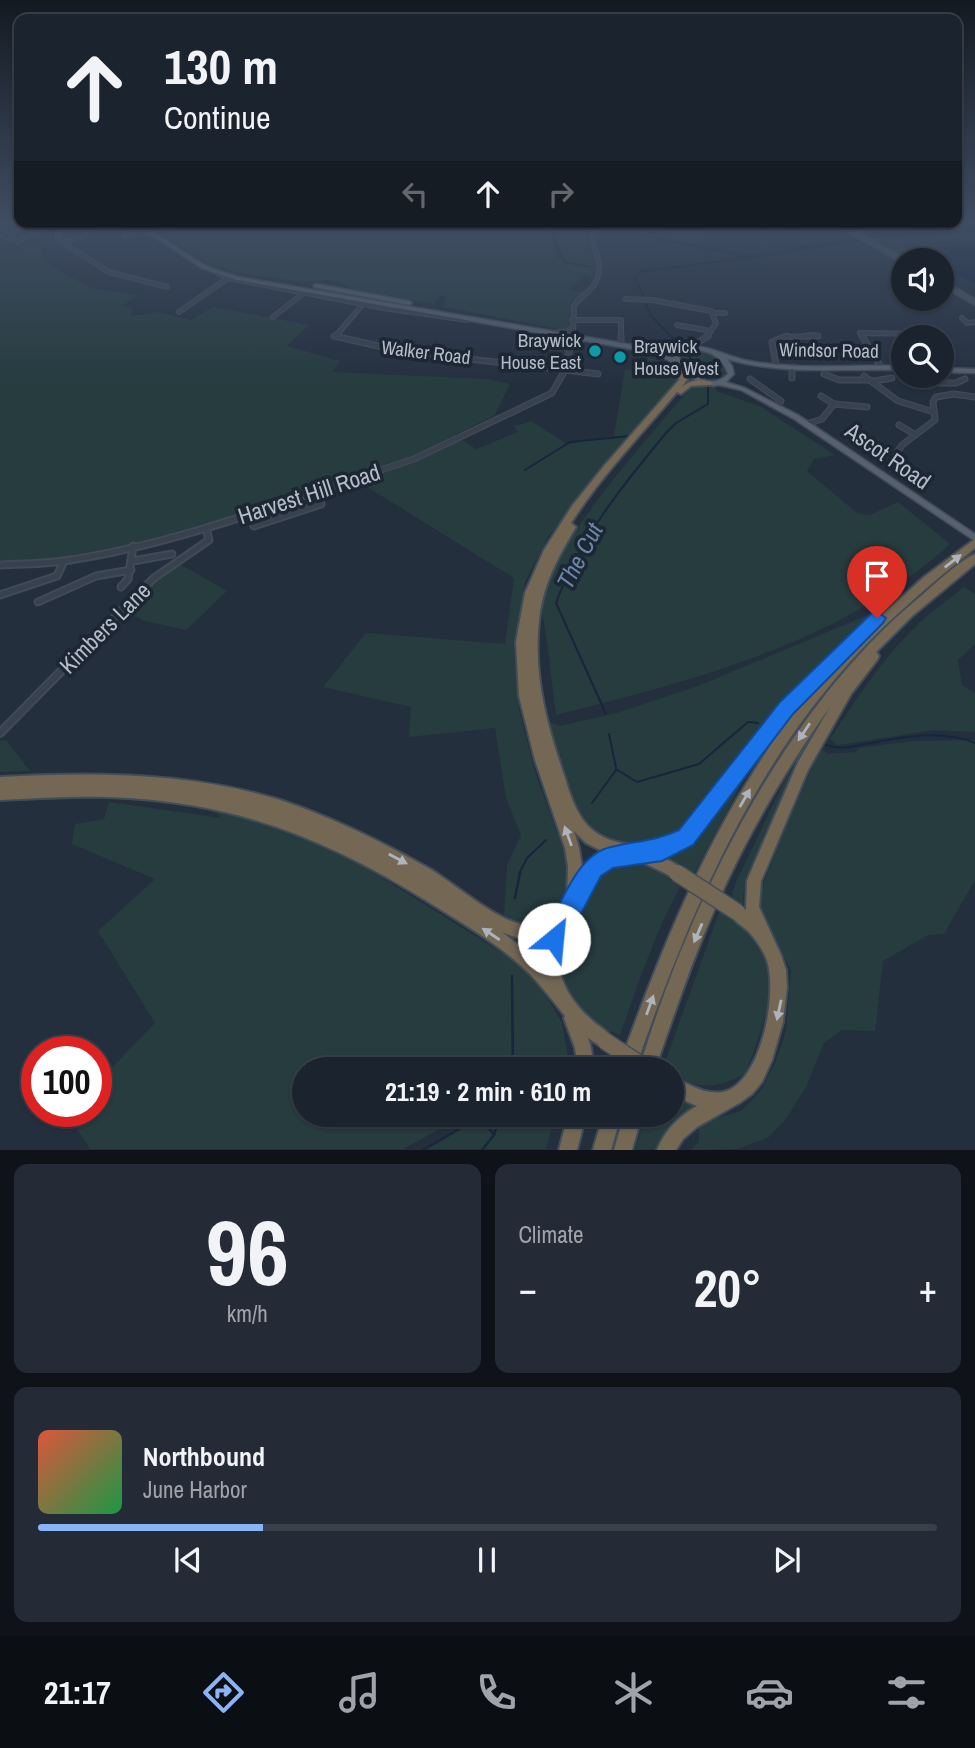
<!DOCTYPE html>
<meta charset="utf-8">
<style>
body{margin:0;font-family:"Archivo Narrow",sans-serif;background:#242b36;color:#f1f3f6;height:100vh;display:flex;flex-direction:column;font-size:26px;white-space:nowrap}
*{box-sizing:border-box;margin:0}
p{font-size:23px;color:#a0a4aa}
.icon{flex:none;width:38px;height:38px;fill:none;stroke:currentColor;stroke-width:2;stroke-linecap:round;stroke-linejoin:round}
.map{position:relative;height:1150px;overflow:hidden}
.details{display:flex;flex-direction:column;gap:14px;padding:14px;background:#0f1319;flex:1}
.details>*{flex:none}
.top-card{position:absolute;left:14px;top:14px;width:948px;height:214px;border-radius:14px;box-shadow:0 2px 5px #0004,0 0 0 2px #39404a;background:#1b232e;color:#f1f3f6;overflow:hidden}
.fabs{position:absolute;left:891px;top:248px;display:grid;gap:14px}
.fabs a{display:grid;place-items:center;width:63px;height:63px;border-radius:50%;background:#1b232e;box-shadow:0 2px 5px #0004,0 0 0 2px #39404a;font-size:35px}
.speed{position:absolute;left:21px;top:1036px;display:flex;gap:14px;font-size:35px;font-weight:700;text-align:center}
.speed>*{display:grid;place-content:center;width:91px;height:91px;border-radius:50%;background:#1b232e;box-shadow:0 2px 5px #0004,0 0 0 2px #39404a;line-height:1}
.speed .limit{border:10px solid #d22;background:#fff;color:#111}
.pin{position:absolute;display:grid;place-items:center;width:60px;height:60px;color:#fff;margin:-72px -30px;border-radius:50% 50% 50% 0;rotate:-45deg;box-shadow:0 0 7px #0007}
.pin .icon{rotate:45deg}
.me{position:absolute;width:77px;margin:-38px;rotate:28deg;stroke-linejoin:round;filter:drop-shadow(0 0 5px #0008)}
.turn{display:flex;align-items:center;gap:24px;height:147px;padding:0 35px;font-size:32px}
.turn .icon{width:91px;height:91px;stroke-width:2.5}
.turn b{display:block;font-size:49px;line-height:60px}
.lanes{display:flex;align-items:center;height:66px;padding:0 35px;background:#0003;justify-content:center;gap:35px;direction:ltr}
.lanes .off{opacity:.35}
.big{font-size:52px;font-weight:700;line-height:1.1}
.details .tile{flex:1;display:flex;flex-direction:column;justify-content:center;gap:10px;min-width:0;padding:0 24px;border-radius:14px;background:#242b36}
.details .dial{align-items:center;gap:0}
.dial b{font-size:91px;line-height:1}
.song{display:flex;align-items:center;gap:21px}
.cover{width:84px;height:84px;border-radius:10px;background:linear-gradient(135deg,hsl(10 70% 55%),hsl(140 70% 35%))}
.played{height:7px;border-radius:4px;background:linear-gradient(90deg,#8ab4f8 25%,#39404a 25%)}
.keys{display:flex;justify-content:space-around;direction:ltr}
.heat{display:flex;justify-content:space-between;align-items:center;font-size:38px;direction:ltr}
.details .tiles{flex:1;display:grid;gap:14px;grid-template-columns:1fr 1fr}
.tile:last-child{grid-column:span 2}
.trip{position:absolute;left:292px;top:1057px;width:392px;height:70px;border-radius:35px;background:#1b232e;box-shadow:0 2px 5px #0004,0 0 0 2px #39404a;font-weight:700;line-height:70px;text-align:center}
.menu{display:flex;height:112px;justify-content:space-around;align-items:center;background:#0b0e12;color:#a0a4aa}
.menu .icon{width:49px;height:49px}
.menu .on{color:#8ab4f8}
.menu b{font-size:32px;color:#f1f3f6}
.map>svg:first-child{display:block}
.green{fill:#263c3f}
.water{fill:#17263c}
.lines{fill:none;stroke-linecap:round;stroke-linejoin:round}
.stream-far1{stroke:#17263c;stroke-width:2}
.stream{stroke:#17263c;stroke-width:2.5}
.river{fill:#17263c;fill-rule:evenodd}
.minor-far3-casing{stroke:#414a57;stroke-width:6}
.minor-far2-casing{stroke:#414a57;stroke-width:7}
.minor-far1-casing{stroke:#414a57;stroke-width:9}
.minor-casing{stroke:#414a57;stroke-width:10}
.tertiary-casing{stroke:#414a57;stroke-width:7}
.secondary-casing{stroke:#414a57;stroke-width:8}
.primary-casing{stroke:#414a57;stroke-width:3}
.motorway-casing{stroke:#434c59;stroke-width:4}
.minor-far3{stroke:#38414e;stroke-width:3.5}
.minor-far2{stroke:#38414e;stroke-width:4.5}
.minor-far1{stroke:#38414e;stroke-width:5}
.minor{stroke:#38414e;stroke-width:6}
.tertiary{stroke:#38414e;stroke-width:4.5}
.secondary{stroke:#465061;stroke-width:5}
.primary{fill:#56606e;fill-rule:evenodd}
.motorway{fill:#746855;fill-rule:evenodd}
.rail-casing{stroke:#5a6575;stroke-width:3.5}
.rail{stroke:#1d2633;stroke-width:2;stroke-dasharray:3.5;stroke-linecap:butt}
.motorway-bridge-far1-casing{stroke:#434c59;stroke-width:17;stroke-linecap:butt}
.motorway-bridge-casing{stroke:#434c59;stroke-width:19;stroke-linecap:butt}
.motorway-bridge-far1{stroke:#746855;stroke-width:13}
.motorway-bridge{stroke:#746855;stroke-width:16}
.oneway{fill:#aeb4bd}
.route{fill:#1a73e8;stroke:#114b97;stroke-width:2}
.culture-dot{fill:#0f9aa8;stroke:#1d2633;stroke-width:2.5}
.labels{text-anchor:middle;stroke-width:7;stroke-linejoin:round;paint-order:stroke}
.far-poi-label{font-size:19px;fill:#b4bcc9;stroke:#1d2633;text-anchor:end}
.far-street-label{font-size:19px;fill:#b4bcc9;stroke:#1d2633}
.street-label{font-size:23px;fill:#b4bcc9;stroke:#1d2633}
.water-label{font-size:24px;font-style:italic;fill:#6d86a8;stroke:#1d2633}
</style>
<div class="map">
<svg width="975" height="1150" viewBox="0 0 975 1150">
<rect width="100%" height="100%" fill="#242f3e"/>
<g class="green">
<polygon points="188,224 552,224 556,259 594,268 592,278 584,275 569,290 583,292 571,302 568,329 564,330 444,307 445,296 440,296 434,304 353,289 333,280 303,282 240,273 207,262 166,236"/>
<polygon points="554,224 587,226 588,242 596,260 592,266 570,262 561,256"/>
<polygon points="674,224 711,224 697,247 661,239"/>
<path d="M785 224C812 224 840 221 864 234L975 229V241L898 244 926 261H903V264L843 229 835 227 790 233Z"/>
<polygon points="39,242 46,263 91,288 139,295 122,305 133,309 131,316 158,312 191,320 213,307 309,325 287,346 340,361 332,372 487,379 510,384 495,415 405,460 198,528 145,542 56,560 0,560 0,247 13,250"/>
<path d="M700 349 715 355 726 365V377C705 385 693 378 679 362V355Z"/>
<path d="M648 357C663 359 668 373 683 376L548 537 525 582 514 648 519 710 535 772 569 865 568 892 558 910 540 922 519 924 504 915 507 865 521 835 506 798 495 728 409 737 411 707 323 687 366 633 505 644 514 578 356 480 408 464 461 439 476 449 518 432 514 426 531 421 567 444 614 436 625 369 644 371Z"/>
<path d="M692 386H714L717 391 761 407 835 455 814 459 807 471 857 513 870 515 898 502 950 544C842 643 695 680 556 715 551 680 549 643 541 609 532 565 661 423 692 386Z"/>
<polygon points="178,563 227,591 186,630 145,621 126,612 157,579"/>
<path d="M964 587 975 594V644L958 660 962 685 975 693V732L934 730 838 745 830 739C855 701 880 662 913 629 928 614 947 601 964 587Z"/>
<path d="M870 614 788 696 689 825C669 843 658 847 631 844 619 842 605 841 594 834 570 817 555 749 544 720L560 726 620 712 698 686Z"/>
<polygon points="794,706 746,775 695,872 689,873 658,856 673,852"/>
<polygon points="6,740 30,771 0,772 0,741"/>
<polygon points="975,740 975,880 944,934 928,935 883,961 875,1031 842,1030 824,1043 806,1087 785,1120 769,1137 737,1149 691,1150 699,1142 699,1123 741,1111 761,1090 776,1061 786,1031 791,970 766,926 758,897 787,822 821,748 827,754 856,752 859,748 912,741"/>
<polygon points="808,741 746,878 743,896 745,912 731,898 736,882 784,782"/>
<polygon points="109,802 221,818 213,809 282,828 363,866 519,963 536,978 562,1023 570,1069 304,1069 304,1115 465,1115 403,1149 90,1149 67,1113 96,1111 96,1084 155,1023 98,931 155,879 72,844 75,824 104,819"/>
<path d="M639 863 660 871 680 887C654 934 638 985 620 1035 585 1025 555 993 561 954 564 938 574 923 581 909 586 899 591 882 598 874 609 863 625 863 639 863Z"/>
<path d="M720 910C793 964 771 1000 746 1073 711 1092 691 1090 664 1065Z"/>
<path d="M672 1098 698 1107C680 1115 668 1132 661 1149L635 1150 645 1115H672Z"/>
<polygon points="482,1115 555,1115 546,1149 423,1149 480,1117 492,1134"/>
</g>
<polygon class="water" points="975,244 975,283 945,269 942,261 931,261 909,249"/>
<g class="lines">
<g class="stream-far1">
<polyline points="553,224 548,228 564,262 590,267"/>
<polyline points="644,298 635,277 639,272 751,257"/>
<polyline points="645,301 651,316 681,346"/>
<polyline points="687,353 707,379"/>
<polyline points="525,470 570,442 629,436"/>
<path d="M606 714 556 603C580 538 622 486 666 433L676 423 708 404V386"/>
<polyline points="609,734 616,768"/>
<path d="M826 745C843 751 858 745 876 742 908 736 944 730 975 743"/>
<polyline points="616,769 637,782 699,764 748,722 758,723"/>
<polyline points="592,803 616,770"/>
<polyline points="519,874 527,858 546,840"/>
</g>
<g class="stream">
<polyline points="515,898 520,873"/>
<polyline points="512,976 513,1069"/>
<polyline points="423,1150 480,1117 494,1135"/>
<polyline points="482,1150 494,1135 500,1115"/>
</g>
<polygon class="river" points="596,225 751,255 876,234 975,230 975,232 876,238 751,259 594,227 594,225"/>
<g class="minor-far3-casing">
<g id="minor-far3">
<polyline points="28,224 3,236 17,241 58,224"/>
<polyline points="78,224 58,233 58,240 109,272 167,287"/>
<polyline points="73,227 93,230"/>
<polyline points="124,236 138,229"/>
<polyline points="64,243 85,235"/>
<polyline points="216,272 228,278 383,308 467,320"/>
<polyline points="626,299 652,300 711,311 716,323 707,337"/>
<polyline points="179,312 228,278"/>
<polyline points="713,313 725,313"/>
<polyline points="273,317 305,292"/>
<polyline points="962,318 967,323 975,322"/>
<polyline points="572,320 621,320 621,337"/>
<polyline points="677,325 711,331"/>
<polyline points="558,332 567,332 572,327"/>
<path d="M573 335 574 306C579 297 589 293 594 285 608 263 588 245 592 224"/>
<polyline points="335,337 363,304"/>
<polyline points="783,337 818,336 810,335"/>
<polyline points="863,337 860,333 927,334"/>
</g>
</g>
<g class="minor-far2-casing">
<g id="minor-far2">
<polyline points="334,336 400,351 565,370"/>
<polyline points="621,336 621,341"/>
<polyline points="806,336 818,336 815,336"/>
<polyline points="862,336 881,367"/>
<polyline points="551,347 569,348"/>
<polyline points="689,348 708,336"/>
<polyline points="776,365 772,342 787,336"/>
<polyline points="792,367 792,378"/>
<polyline points="565,370 598,374"/>
<polyline points="824,374 839,380 870,380"/>
<polyline points="864,376 898,401 934,412"/>
<polyline points="750,379 781,401 778,407"/>
<polyline points="874,381 892,378"/>
<polyline points="932,383 956,383 965,379"/>
<polyline points="821,396 834,404"/>
<polyline points="807,424 822,419 834,404 867,407"/>
<polyline points="899,425 914,434"/>
<polyline points="894,457 902,445 935,420 933,402 936,397 954,394 975,397"/>
<polyline points="357,478 414,459 552,393 565,370 571,343"/>
</g>
</g>
<g class="minor-far1-casing">
<g id="minor-far1">
<polyline points="254,526 321,504"/>
<polyline points="133,561 172,554"/>
<path d="M0 565C21 564 43 564 64 561 166 546 266 509 363 476"/>
<polyline points="121,587 128,579 133,546"/>
<polyline points="0,595 57,576 64,561"/>
<polyline points="38,602 96,576 131,570"/>
<polyline points="78,654 154,578 209,540 206,528"/>
</g>
</g>
<g class="minor-casing">
<polyline id="minor" points="0,733 80,652"/>
</g>
<g class="tertiary-casing">
<polyline id="tertiary" points="0,229 12,224"/>
</g>
<g class="secondary-casing">
<g id="secondary">
<polyline points="839,224 904,261"/>
<polyline points="942,283 975,302"/>
</g>
</g>
<g class="primary-casing">
<g id="primary">
<path d="M119 224C155 224 177 252 207 266 216 271 228 273 238 277L656 349 673 358V356C692 335 722 355 744 360 796 371 851 364 903 366V370C844 368 784 376 727 359L732 366 734 374 726 382 745 388 798 415 975 534V541L794 419 741 390 719 385 713 386 701 383 691 378 662 356 654 353 237 280 202 268 153 236ZM695 350C711 351 723 358 728 374 710 390 697 377 681 364L679 356 682 353Z"/>
<polygon points="316,284 409,301 412,303 409,305 314,287 314,285"/>
<polygon points="942,368 975,369 975,373 942,372"/>
</g>
</g>
<g class="motorway-casing">
<g id="motorway">
<path d="M681 369H684L688 371 687 380 681 388C688 380 704 378 713 383L709 385 691 386 681 394 677 392C641 435 601 476 571 523L576 527C558 557 542 586 539 621 533 676 547 726 565 778 570 795 576 813 588 826 599 837 611 841 626 844 648 848 663 845 681 832L768 721 849 638 853 636 857 638 924 577 975 539V548C931 584 887 620 849 663 745 779 686 924 635 1069H618C654 970 692 871 748 781 764 755 780 729 799 705L776 729 691 842 675 853 662 857 676 864 678 869 676 874 671 876 640 861 632 859 603 870 582 897 579 907 576 909C575 921 561 937 559 955 557 982 574 1005 594 1022 601 1028 610 1032 613 1041L611 1047 605 1049 588 1038 591 1048 594 1069H578L575 1048 564 1018 565 1016C554 1002 543 988 531 975 501 945 462 923 427 901 330 841 243 805 128 798 85 795 43 798 0 800V777C94 772 190 772 280 800 332 817 382 842 430 869 455 884 499 923 526 925 547 926 552 913 567 904L568 866 565 848 535 760 519 696 516 642 525 593 544 550 572 506 604 466 679 380ZM574 831 586 843 608 854 593 859 583 873 579 848ZM502 932C518 939 531 942 548 935L543 956 544 967 529 953Z"/>
<path d="M975 554V564L912 616 876 652 879 656 877 660 851 694 808 770 761 881 759 907 781 955 786 970 787 987 783 1022 772 1060 762 1082 752 1094 741 1102 697 1127 683 1139 676 1150H657C665 1130 678 1117 697 1106L672 1095V1077C689 1084 704 1095 723 1092 762 1084 779 989 766 958 762 948 755 939 748 931 741 925 733 921 730 912L732 907 737 905 746 910 747 881 749 876 798 762 830 707C785 770 746 837 715 908 692 960 674 1015 655 1069H639C690 902 783 709 921 596 935 584 959 561 975 554Z"/>
<polygon points="568,1115 586,1115 577,1150 559,1150"/>
<polygon points="603,1115 621,1115 611,1150 593,1150"/>
<polygon points="624,1115 642,1115 632,1150 614,1150"/>
</g>
</g>
<use href="#minor-far3" class="minor-far3"/>
<use href="#minor-far2" class="minor-far2"/>
<use href="#minor-far1" class="minor-far1"/>
<use href="#minor" class="minor"/>
<use href="#tertiary" class="tertiary"/>
<use href="#secondary" class="secondary"/>
<use href="#primary" class="primary"/>
<use href="#motorway" class="motorway"/>
<g class="rail-casing">
<polyline id="rail" points="0,225 3,224"/>
</g>
<use href="#rail" class="rail"/>
<g class="motorway-bridge-far1-casing">
<polyline id="motorway-bridge-far1" points="671,869 679,874"/>
</g>
<g class="motorway-bridge-casing">
<g id="motorway-bridge">
<polyline points="677,873 737,912"/>
<polyline points="605,1041 647,1069"/>
</g>
</g>
<use href="#motorway-bridge-far1" class="motorway-bridge-far1"/>
<use href="#motorway-bridge" class="motorway-bridge"/>
</g>
<defs><path id="oneway-solid" d="M-6-.8H1V-3.2L6.5 0L1 3.2V.8H-6Z" transform="scale(1.75)"/></defs>
<g class="oneway">
<use href="#oneway-solid" transform="translate(953 561) rotate(-38)"/>
<use href="#oneway-solid" transform="translate(804 732) rotate(124)"/>
<use href="#oneway-solid" transform="translate(745 798) rotate(-60)"/>
<use href="#oneway-solid" transform="translate(568 836) rotate(-110)"/>
<use href="#oneway-solid" transform="translate(398 859) rotate(28)"/>
<use href="#oneway-solid" transform="translate(698 933) rotate(113)"/>
<use href="#oneway-solid" transform="translate(491 934) rotate(-146)"/>
<use href="#oneway-solid" transform="translate(650 1005) rotate(-70)"/>
<use href="#oneway-solid" transform="translate(779 1010) rotate(102)"/>
</g>
<linearGradient id="sky" x2="0" y2="1"><stop stop-color="#141a22"/><stop offset="0.58" stop-color="#3f4d63"/><stop offset="1" stop-color="#3f4d63" stop-opacity="0"/></linearGradient>
<rect width="975" height="385" fill="url(#sky)"/>
<path class="route" d="M877 612 886 618 883 623 793 714 693 845 662 861 613 868 601 876 563 947 554 950 546 947 543 939 546 930C562 903 577 854 611 847 635 841 656 841 679 830L780 702 871 614Z"/>
<g class="culture-dot">
<circle cx="595" cy="351" r="7"/>
<circle cx="620" cy="357" r="7"/>
</g>
<g class="labels">
<g class="far-poi-label">
<text x="581" y="347">Braywick<tspan x="581" dy="22">House East</tspan></text>
<text x="634" y="353" text-anchor="start">Braywick<tspan x="634" dy="22">House West</tspan></text>
</g>
<g class="far-street-label">
<text transform="translate(829 350) rotate(1)" y="7">Windsor Road</text>
<text transform="translate(426 352) rotate(7)" y="7">Walker Road</text>
</g>
<g class="street-label">
<text transform="translate(888 456) rotate(35)" y="8">Ascot Road</text>
<text transform="translate(309 494) rotate(-18)" y="8">Harvest Hill Road</text>
<text transform="translate(105 628) rotate(-45)" y="8">Kimbers Lane</text>
</g>
<g class="water-label">
<text transform="translate(580 556) rotate(-62)" y="8">The Cut</text>
</g>
</g>
</svg>
<div class="fabs">
<a><svg class="icon" aria-label="sound" viewBox="0 0 24 24"><path d="M4 9h4l5-4v14l-5-4H4zM17 9q2 3 0 6"/></svg></a>
<a><svg class="icon" aria-label="search" viewBox="0 0 24 24"><circle cx="10" cy="10" r="6"/><path d="M15 15l6 6"/></svg></a>
</div>
<div class="speed"><div class="limit">100</div></div>
<div class="pin" style="left:877px;top:618px;background:#d93025"><svg class="icon" aria-label="arrive" viewBox="0 0 24 24"><path d="M6 21V4h12l-3 4 3 4H6"/></svg></div>
<svg class="me" style="left:554px;top:939px" viewBox="-20 -20 40 40"><circle r="19" fill="#fff"/><path d="M0-13L10 11 0 6-10 11z" fill="#1a73e8"/></svg>
<div class="trip">21:19 · 2 min · 610 m</div>
<div class="top-card">
<div class="turn"><svg class="icon" aria-label="ahead" viewBox="0 0 24 24"><path d="M12 20V5M6 11l6-6 6 6"/></svg><div><b>130 m</b>Continue</div></div>
<div class="lanes"><svg class="icon off" aria-label="left" viewBox="0 0 24 24"><path d="M17 20v-9H6M10 6l-5 5 5 5"/></svg><svg class="icon" aria-label="ahead" viewBox="0 0 24 24"><path d="M12 20V5M6 11l6-6 6 6"/></svg><svg class="icon off" aria-label="right" viewBox="0 0 24 24"><path d="M7 20v-9h11M14 6l5 5-5 5"/></svg></div>
</div>
</div>
<section class="details">
<div class="tiles">
<div class="tile dial"><b>96</b><p>km/h</p></div>
<div class="tile"><p>Climate</p>
<div class="heat"><a>−</a><b class="big">20°</b><a>+</a></div>
</div>
<div class="tile">
<div class="song"><i class="cover"></i><div><b>Northbound</b><p>June Harbor</p></div></div>
<div class="played"></div>
<div class="keys"><svg class="icon" aria-label="previous" viewBox="0 0 24 24"><path d="M18 5L8 12l10 7zM5 5v14"/></svg><svg class="icon" aria-label="pause" viewBox="0 0 24 24"><path d="M8 5v14M16 5v14"/></svg><svg class="icon" aria-label="next" viewBox="0 0 24 24"><path d="M6 5l10 7-10 7zM19 5v14"/></svg></div>
</div>
</div>
</section>
<nav class="menu">
<b>21:17</b>
<svg class="icon on" aria-label="directions" viewBox="0 0 24 24"><path d="M12 3l9 9-9 9-9-9zM9 14v-3h6M13 9l2 2-2 2"/></svg>
<svg class="icon" aria-label="music" viewBox="0 0 24 24"><path d="M9 18V5l10-2v13"/><circle cx="6" cy="18" r="3"/><circle cx="16" cy="16" r="3"/></svg>
<svg class="icon" aria-label="phone" viewBox="0 0 24 24"><path d="M5 4h4l2 5-3 2q2 4 5 5l2-3 5 2v4C11 20 4 13 5 4z"/></svg>
<svg class="icon" aria-label="climate" viewBox="0 0 24 24"><path d="M12 3v18M4 7l16 10M4 17L20 7"/></svg>
<svg class="icon" aria-label="car" viewBox="0 0 24 24"><path d="M5 17H2v-5l4-1 3-4h7l3 4 3 1v5h-3M9 17h6M6 11h13"/><circle cx="7" cy="17" r="2"/><circle cx="17" cy="17" r="2"/></svg>
<svg class="icon" aria-label="filters" viewBox="0 0 24 24"><path d="M4 7h16M4 17h16"/><circle cx="9" cy="7" r="2"/><circle cx="15" cy="17" r="2"/></svg>
</nav>
